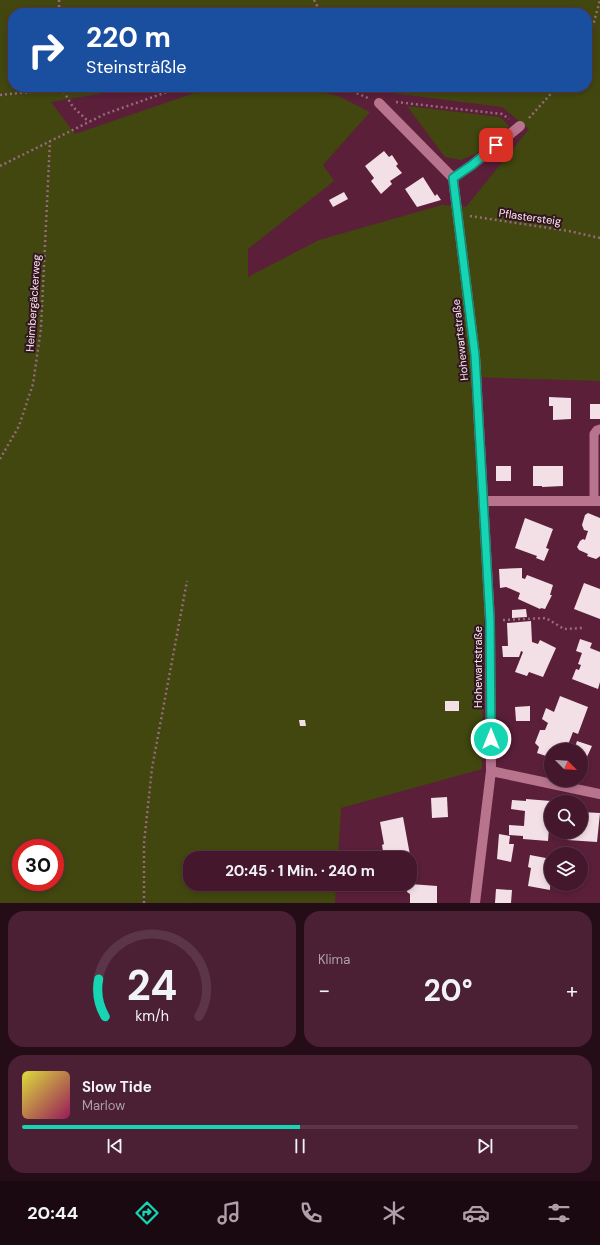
<!DOCTYPE html>
<html lang="de">
<meta charset="utf-8">
<style>
body{margin:0;font-family:"DM Sans",sans-serif;background:#4b2034;color:#f1f3f6;height:100vh;display:flex;flex-direction:column;font-size:15px;white-space:nowrap}
*{box-sizing:border-box;margin:0}
p{font-size:13px;color:#af9fa9}
.icon{flex:none;width:22px;height:22px;fill:none;stroke:currentColor;stroke-width:2;stroke-linecap:round;stroke-linejoin:round}
.map{position:relative;height:903px;overflow:hidden}
.drawer{display:flex;flex-direction:column;gap:8px;padding:8px;background:#250d18;flex:1}
.drawer>*{flex:none}
.banner{position:absolute;left:8px;top:8px;width:584px;height:84px;border-radius:16px;box-shadow:0 2px 6px #0003,0 0 0 1px #5c3648;background:#1a4fa0;color:#fff;overflow:hidden}
.needle{width:26px;rotate:114deg}
.buttons{position:absolute;left:544px;top:743px;display:grid;gap:8px}
.buttons a{display:grid;place-items:center;width:44px;height:44px;border-radius:50%;background:#44172c;box-shadow:0 2px 6px #0003,0 0 0 1px #5c3648;font-size:20px}
.speed{position:absolute;left:12px;top:839px;display:flex;gap:8px;font-size:20px;font-weight:700;text-align:center}
.speed>*{display:grid;place-content:center;width:52px;height:52px;border-radius:50%;background:#44172c;box-shadow:0 2px 6px #0003,0 0 0 1px #5c3648;line-height:1}
.speed .limit{border:6px solid #d22;background:#fff;color:#111}
.pin{position:absolute;display:grid;place-items:center;width:34px;height:34px;color:#fff;margin:-17px;border-radius:8px;box-shadow:0 2px 6px #0006}
.me{position:absolute;width:44px;margin:-22px;rotate:0deg;stroke-linejoin:round;filter:drop-shadow(0 0 3px #0008)}
.turn{display:flex;align-items:center;gap:14px;height:84px;padding:0 12px;font-size:18px}
.turn .icon{width:52px;height:52px;stroke-width:2.5}
.turn b{display:block;font-size:28px;line-height:34px}
.big{font-size:30px;font-weight:700;line-height:1.1}
.drawer .tile{flex:1;display:flex;flex-direction:column;justify-content:center;gap:6px;min-width:0;padding:0 14px;border-radius:16px;background:#4b2034}
.drawer .dial{align-items:center;gap:0}
.dial svg{height:104px;overflow:visible;fill:none;stroke:#5c3648;stroke-width:7;stroke-linecap:round;text-anchor:middle}
.dial text{fill:#f1f3f6;stroke:none}
.song{display:flex;align-items:center;gap:12px}
.cover{width:48px;height:48px;border-radius:6px;background:linear-gradient(135deg,hsl(60 70% 55%),hsl(330 70% 35%))}
.played{height:4px;border-radius:2px;background:linear-gradient(90deg,#16d5b3 50%,#5c3648 50%)}
.keys{display:flex;justify-content:space-around;direction:ltr}
.heat{display:flex;justify-content:space-between;align-items:center;font-size:22px;direction:ltr}
.drawer .tiles{flex:1;display:grid;gap:8px;grid-template-columns:1fr 1fr}
.tile:last-child{grid-column:span 2}
.trip{position:absolute;left:183px;top:851px;width:234px;height:40px;border-radius:16px;background:#44172c;box-shadow:0 2px 6px #0003,0 0 0 1px #5c3648;font-weight:700;line-height:40px;text-align:center}
.dock{display:flex;height:64px;justify-content:space-around;align-items:center;background:#1b0912;color:#af9fa9}
.dock .icon{width:28px;height:28px}
.dock .current{color:#16d5b3}
.dock b{font-size:18px;color:#f1f3f6}
.map>svg:first-child{display:block}
.green{fill:#41470f;fill-rule:evenodd}
.building{fill:#f3e0e6}
.lines{fill:none;stroke-linecap:round;stroke-linejoin:round}
.path{stroke:#97697d;stroke-width:2.5;stroke-dasharray:2 3;stroke-linecap:butt}
.lane{stroke:#b8738d;stroke-width:9}
.street{stroke:#b8738d;stroke-width:10}
.route-casing{stroke:#0e8a74;stroke-width:10}
.route{stroke:#16d5b3;stroke-width:7}
.labels{text-anchor:middle;stroke-width:4;stroke-linejoin:round;paint-order:stroke}
.street-label{font-size:11px;fill:#fee7ee;stroke:#301520}
</style>
<div class="map">
<svg width="600" height="903" viewBox="0 0 600 903">
<rect width="100%" height="100%" fill="#5b1f3a"/>
<g class="green">
<path d="M0 0H600V381L471 377 485 572 482 769 341 808 338 858H190V884H336L335 903H0ZM13 13H587V87H365L391 93 502 107 529 129 466 207 442 205 319 240 248 277V249L334 181 323 165 370 112 338 96 301 87H212L75 134 51 102 139 87H13ZM21 848H55V882H21Z"/>
<polygon points="407,106 500,117 509,126 477,153 461,160 445,157"/>
</g>
<g class="building">
<polygon points="384,151 389,157 392,155 398,164 396,166 402,173 390,181 392,184 381,194 371,181 374,178 365,166"/>
<polygon points="423,177 435,196 437,194 441,200 417,207 405,189"/>
<polygon points="344,192 348,199 333,207 329,200"/>
<polygon points="549,397 571,398 571,419 553,420 553,406 549,406"/>
<rect x="590" y="404" width="10" height="15"/>
<rect x="496" y="466" width="15" height="15"/>
<polygon points="533,466 563,466 563,486 542,487 542,486 533,486"/>
<polygon points="588,513 600,518 600,556 599,557 596,559 587,556 588,554 579,550 577,547 580,541 583,539 585,540 588,531 584,530 582,525 585,515"/>
<polygon points="525,518 553,529 546,548 549,549 544,561 536,558 537,556 515,548"/>
<polygon points="522,568 522,578 525,579 527,575 553,585 550,595 552,595 545,609 541,608 540,609 518,599 520,593 506,587 500,588 499,569"/>
<polygon points="584,583 600,589 600,619 574,609"/>
<polygon points="526,609 527,617 512,618 512,610"/>
<polygon points="531,621 532,642 538,644 540,640 556,648 543,677 529,672 527,676 515,672 523,652 521,651 519,657 503,657 502,646 508,646 507,623"/>
<polygon points="580,639 592,643 590,648 600,652 600,682 598,689 572,679 576,669 579,670 581,665 578,664 582,653 576,651"/>
<polygon points="560,696 588,707 578,734 573,732 566,750 551,750 551,760 548,761 546,756 537,753 539,747 535,743 540,730 545,730 548,723 542,719 546,708 554,712"/>
<rect x="445" y="701" width="14" height="10"/>
<polygon points="530,706 530,721 516,721 515,707"/>
<polygon points="299,720 305,720 306,726 300,726"/>
<polygon points="577,741 592,746 586,759 581,757 581,750 574,750"/>
<polygon points="447,797 448,817 432,818 431,798"/>
<polygon points="526,799 551,801 548,841 523,839 523,836 509,835 509,825 524,826 525,811 511,809 512,800 526,801"/>
<polygon points="581,812 600,813 597,842 567,840 567,832 581,832"/>
<polygon points="403,817 410,855 394,858 384,858 382,845 384,844 380,822"/>
<polygon points="499,834 510,836 509,844 514,844 511,862 497,859"/>
<polygon points="530,855 551,859 550,890 528,886 531,868 528,867"/>
<polygon points="410,884 437,886 437,903 410,903 410,894 407,892 407,886"/>
<polygon points="496,889 512,890 511,903 495,903"/>
</g>
<g class="lines">
<g class="path">
<polyline points="59,0 59,13"/>
<polyline points="314,0 321,13"/>
<polyline points="587,36 594,22 600,0"/>
<polyline points="61,87 73,107 89,122"/>
<polyline points="343,87 368,98"/>
<polyline points="368,87 372,92"/>
<polyline points="0,95 61,89"/>
<polyline points="396,102 502,114 509,119"/>
<polyline points="529,118 557,87"/>
<polyline points="0,166 105,114 181,87"/>
<polyline points="470,216 569,231 600,238"/>
<polyline points="0,459 19,426 33,384 41,328 50,141"/>
<polyline points="503,620 546,618 564,629 582,628"/>
<polyline points="144,903 144,843 152,768 187,581"/>
</g>
<polyline class="lane" points="594,501 594,434 597,430 600,429"/>
<g class="street">
<polyline points="379,103 453,178"/>
<polyline points="453,178 475,355 490,621 491,771 475,903"/>
<polyline points="453,178 472,165 520,126"/>
<polyline points="483,501 600,501"/>
<polyline points="491,771 600,794"/>
</g>
</g>
<g class="lines">
<g class="route-casing">
<polyline id="route" points="491,739 490,621 475,355 453,178 472,165 496,145"/>
</g>
<use href="#route" class="route"/>
</g>
<g class="labels">
<g class="street-label">
<text transform="translate(530 217) rotate(8)" y="4">Pflastersteig</text>
<text transform="translate(33 303) rotate(-86)" y="4">Heimbergäckerweg</text>
<text transform="translate(460 340) rotate(-96)" y="4">Hohewartstraße</text>
<text transform="translate(478 667) rotate(-90)" y="4">Hohewartstraße</text>
</g>
</g>
</svg>
<div class="buttons">
<a><svg class="needle" viewBox="-14 -14 28 28"><path d="M0-13l5 13h-10z" fill="#e53935"/><path d="M0 13l5-13h-10z" fill="#af9fa9"/></svg></a>
<a><svg class="icon" aria-label="search" viewBox="0 0 24 24"><circle cx="10" cy="10" r="6"/><path d="M15 15l6 6"/></svg></a>
<a><svg class="icon" aria-label="layers" viewBox="0 0 24 24"><path d="M12 4l9 5-9 5-9-5zM3 14l9 5 9-5"/></svg></a>
</div>
<div class="speed"><div class="limit">30</div></div>
<div class="pin" style="left:496px;top:145px;background:#d93025"><svg class="icon" aria-label="arrive" viewBox="0 0 24 24"><path d="M6 21V4h12l-3 4 3 4H6"/></svg></div>
<svg class="me" style="left:491px;top:739px" viewBox="-20 -20 40 40"><circle r="17" fill="#16d5b3" stroke="#fff" stroke-width="3"/><path d="M0-11L8 9 0 5-8 9z" fill="#fff"/></svg>
<div class="trip">20:45 · 1 Min. · 240 m</div>
<div class="banner">
<div class="turn"><svg class="icon" aria-label="right" viewBox="0 0 24 24"><path d="M7 20v-9h11M14 6l5 5-5 5"/></svg><div><b>220 m</b>Steinsträßle</div></div>
</div>
</div>
<section class="drawer">
<div class="tiles">
<div class="tile dial"><svg viewBox="0 0 100 80">
<path d="M14 69A42 42 0 1 1 86 69"/>
<path d="M14 69A42 42 0 0 1 9 40" stroke="#16d5b3"/>
<text x="50" y="56" font-size="32" font-weight="700">24</text>
<text x="50" y="72" font-size="11">km/h</text>
</svg></div>
<div class="tile"><p>Klima</p>
<div class="heat"><a>−</a><b class="big">20°</b><a>+</a></div>
</div>
<div class="tile">
<div class="song"><i class="cover"></i><div><b>Slow Tide</b><p>Marlow</p></div></div>
<div class="played"></div>
<div class="keys"><svg class="icon" aria-label="previous" viewBox="0 0 24 24"><path d="M18 5L8 12l10 7zM5 5v14"/></svg><svg class="icon" aria-label="pause" viewBox="0 0 24 24"><path d="M8 5v14M16 5v14"/></svg><svg class="icon" aria-label="next" viewBox="0 0 24 24"><path d="M6 5l10 7-10 7zM19 5v14"/></svg></div>
</div>
</div>
</section>
<nav class="dock">
<b>20:44</b>
<svg class="icon current" aria-label="directions" viewBox="0 0 24 24"><path d="M12 3l9 9-9 9-9-9zM9 14v-3h6M13 9l2 2-2 2"/></svg>
<svg class="icon" aria-label="music" viewBox="0 0 24 24"><path d="M9 18V5l10-2v13"/><circle cx="6" cy="18" r="3"/><circle cx="16" cy="16" r="3"/></svg>
<svg class="icon" aria-label="phone" viewBox="0 0 24 24"><path d="M5 4h4l2 5-3 2q2 4 5 5l2-3 5 2v4C11 20 4 13 5 4z"/></svg>
<svg class="icon" aria-label="climate" viewBox="0 0 24 24"><path d="M12 3v18M4 7l16 10M4 17L20 7"/></svg>
<svg class="icon" aria-label="car" viewBox="0 0 24 24"><path d="M5 17H2v-5l4-1 3-4h7l3 4 3 1v5h-3M9 17h6M6 11h13"/><circle cx="7" cy="17" r="2"/><circle cx="17" cy="17" r="2"/></svg>
<svg class="icon" aria-label="filters" viewBox="0 0 24 24"><path d="M4 7h16M4 17h16"/><circle cx="9" cy="7" r="2"/><circle cx="15" cy="17" r="2"/></svg>
</nav>
